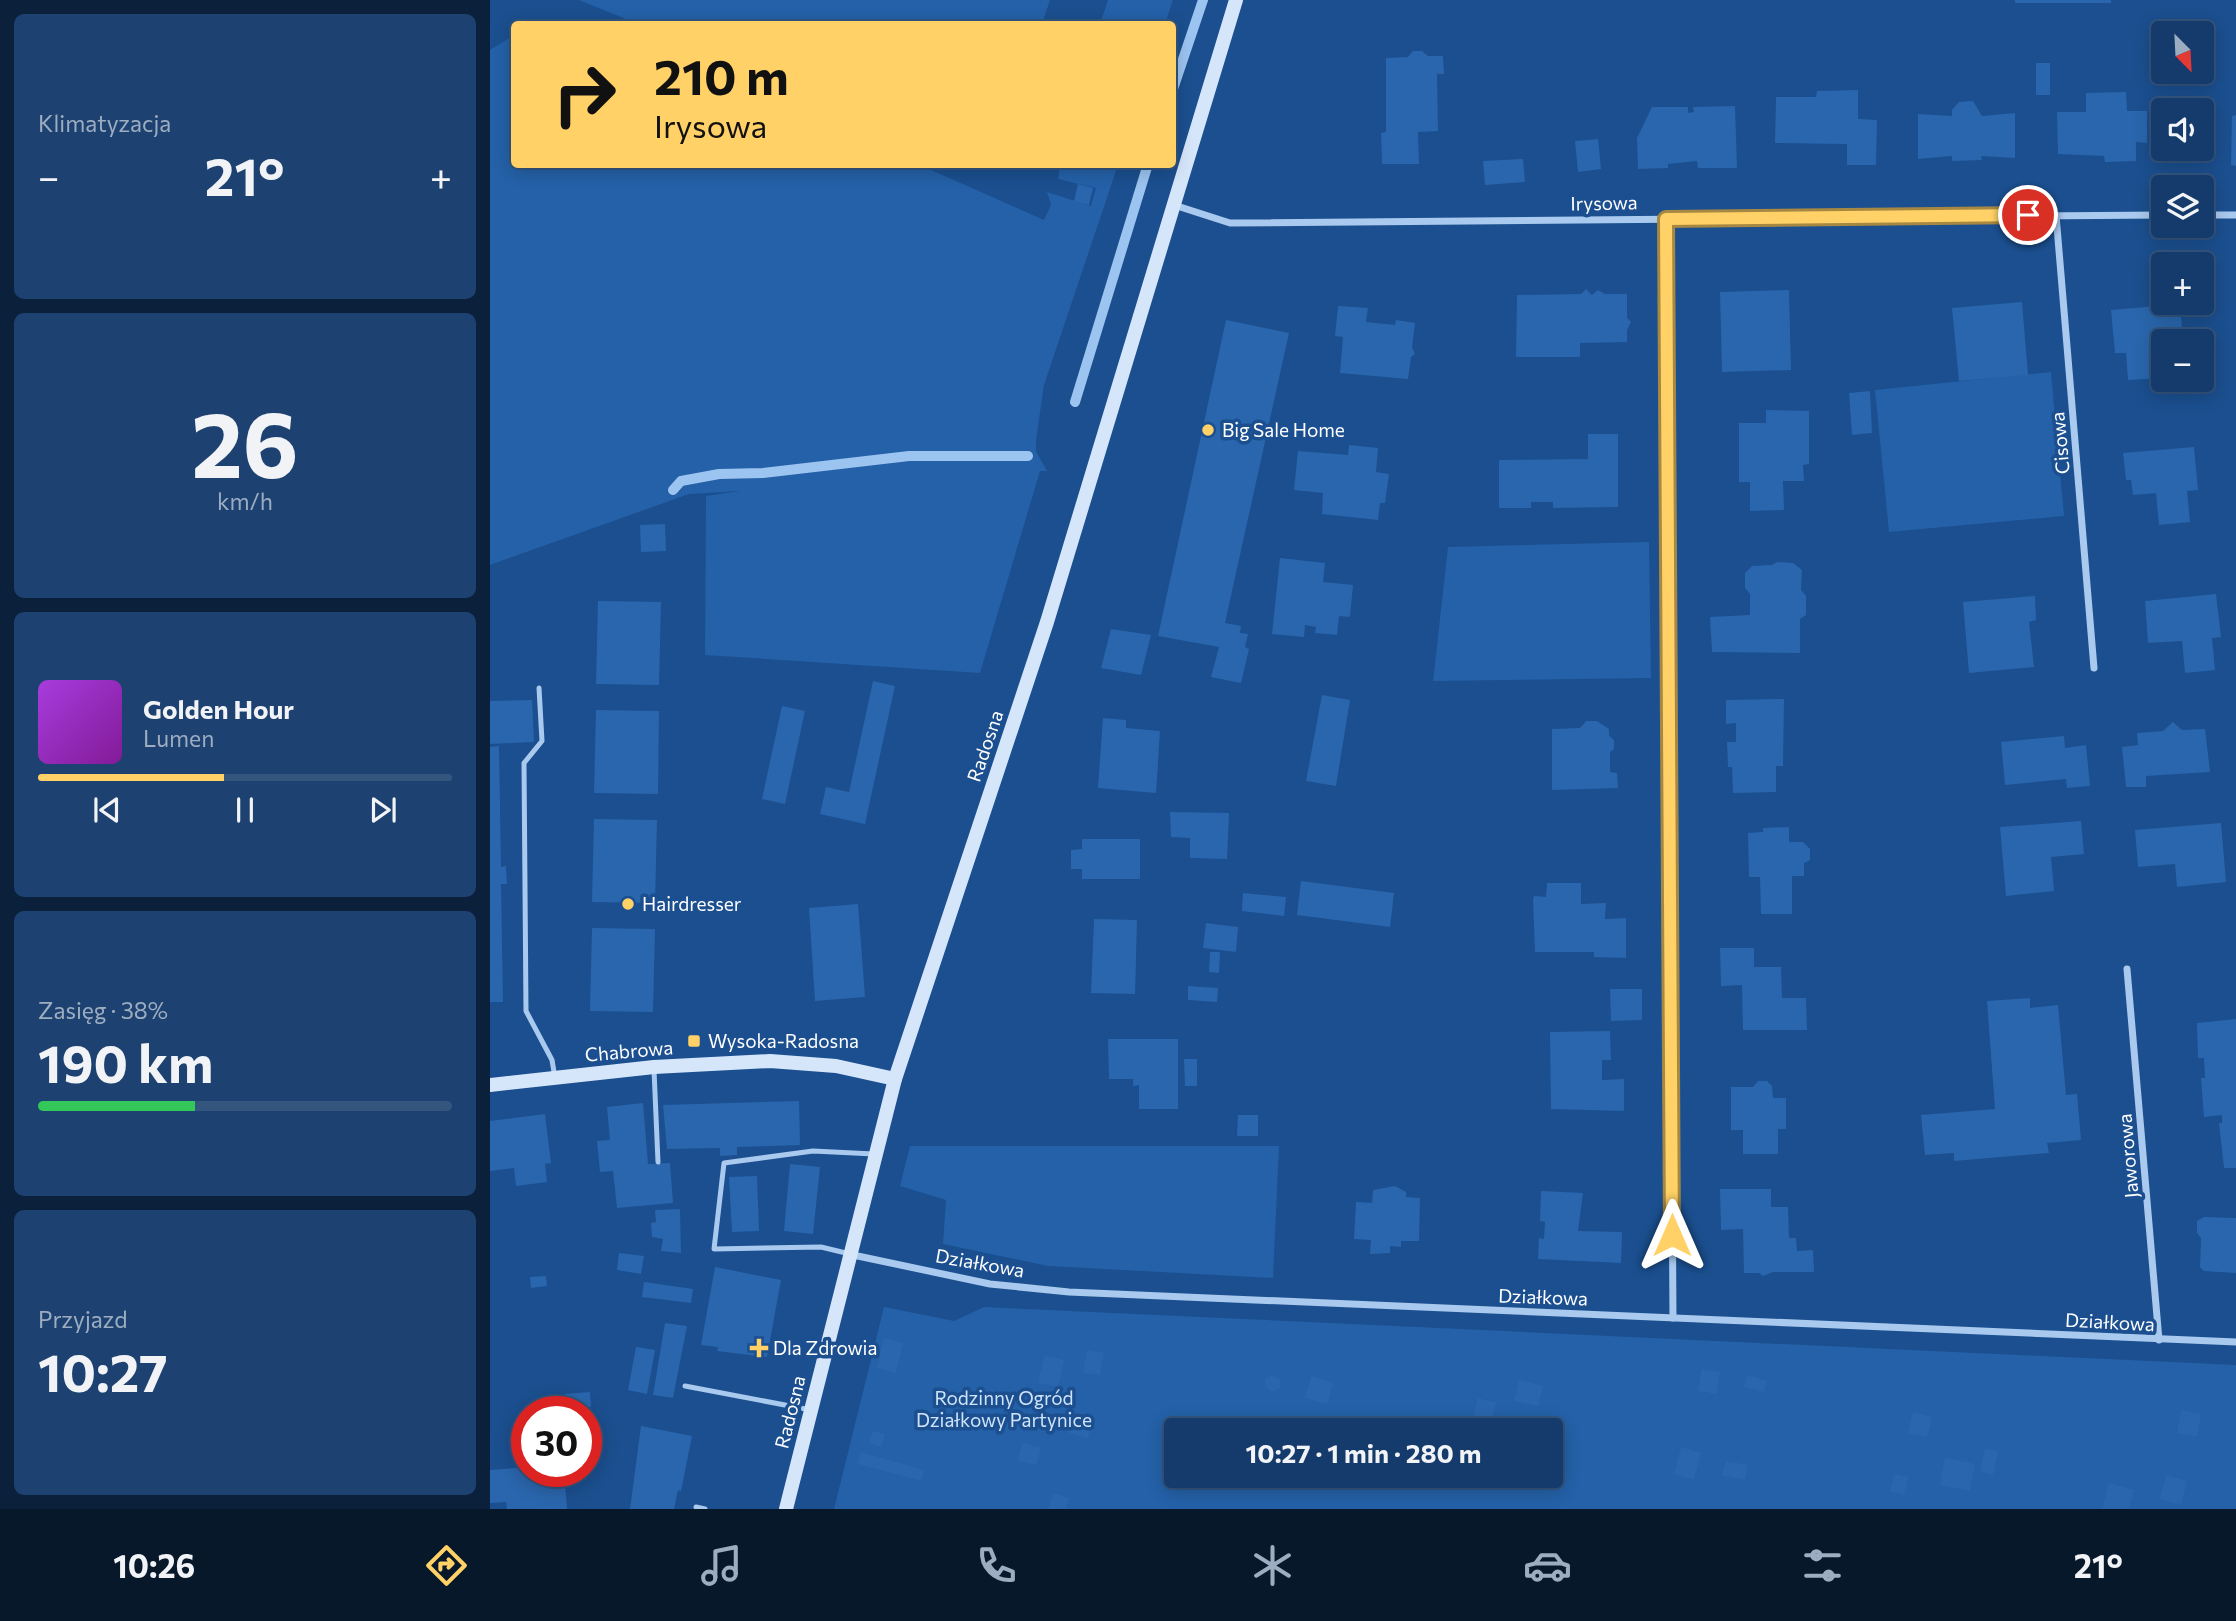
<!DOCTYPE html>
<html lang="pl">
<meta charset="utf-8">
<style>
body{margin:0;font-family:Commissioner,sans-serif;background:#1d4271;color:#f1f3f6;height:100vh;display:flex;flex-direction:column;font-size:26px;white-space:nowrap}
*{box-sizing:border-box;margin:0}
p{font-size:23px;color:#9dadc1}
.icon{flex:none;width:38px;height:38px;fill:none;stroke:currentColor;stroke-width:2;stroke-linecap:round;stroke-linejoin:round}
.map{position:relative;flex:1;overflow:hidden}
.sheet{display:flex;flex-direction:column;gap:14px;padding:14px;background:#0b203b;width:490px}
.sheet>*{flex:none}
.banner{position:absolute;left:21px;top:21px;width:665px;height:147px;border-radius:7px;box-shadow:0 4px 18px #0003,0 0 0 2px #33557e;background:#ffd166;color:#111;overflow:hidden}
.needle{width:46px;rotate:156deg}
.buttons{position:absolute;left:1661px;top:21px;display:grid;gap:14px}
.buttons a{display:grid;place-items:center;width:63px;height:63px;border-radius:7px;background:#143b6b;box-shadow:0 4px 18px #0003,0 0 0 2px #33557e;font-size:35px}
.speed{position:absolute;left:21px;top:1396px;display:flex;gap:14px;font-size:35px;font-weight:700;text-align:center}
.speed>*{display:grid;place-content:center;width:91px;height:91px;border-radius:50%;background:#143b6b;box-shadow:0 4px 18px #0003,0 0 0 2px #33557e;line-height:1}
.speed .limit{border:10px solid #d22;background:#fff;color:#111}
.pin{position:absolute;display:grid;place-items:center;width:60px;height:60px;color:#fff;margin:-30px;border:4px solid #fff;border-radius:50%;box-shadow:0 2px 7px #0007}
.me{position:absolute;width:77px;margin:-38px;rotate:0deg;stroke-linejoin:round;filter:drop-shadow(0 0 5px #0008)}
.turn{display:flex;align-items:center;gap:24px;height:147px;padding:0 28px;font-size:32px}
.turn .icon{width:91px;height:91px;stroke-width:2.5}
.turn b{display:block;font-size:49px;line-height:60px}
.big{font-size:52px;font-weight:700;line-height:1.1}
.sheet .card{flex:1;display:flex;flex-direction:column;justify-content:center;gap:10px;min-width:0;padding:0 24px;border-radius:10px;background:#1d4271}
.sheet .dial{align-items:center;gap:0}
.dial b{font-size:91px;line-height:1}
.song{display:flex;align-items:center;gap:21px}
.cover{width:84px;height:84px;border-radius:10px;background:linear-gradient(135deg,hsl(280 70% 55%),hsl(290 70% 35%))}
.played{height:7px;border-radius:4px;background:linear-gradient(90deg,#ffd166 45%,#33557e 45%)}
.keys{display:flex;justify-content:space-around;direction:ltr}
.heat{display:flex;justify-content:space-between;align-items:center;font-size:38px;direction:ltr}
.charge{height:10px;border-radius:5px;background:linear-gradient(90deg,#34c759 38%,#33557e 0)}
.trip{position:absolute;left:674px;top:1418px;width:399px;height:70px;border-radius:7px;background:#143b6b;box-shadow:0 4px 18px #0003,0 0 0 2px #33557e;font-weight:700;line-height:70px;text-align:center}
.menu{display:flex;height:112px;justify-content:space-around;align-items:center;background:#08182b;color:#9dadc1}
.menu .icon{width:49px;height:49px}
.menu .selected{color:#ffd166}
.menu b{font-size:32px;color:#f1f3f6}
main{display:flex;flex:1;min-height:0}
.map>svg:first-child{display:block}
.green{fill:#2461a8;fill-rule:evenodd}
.lines{fill:none;stroke-linecap:round;stroke-linejoin:round}
.stream{stroke:#9cc4f0;stroke-width:10}
.building{fill:#2a66ad}
.lane{stroke:#a9c9ee;stroke-width:5}
.street{stroke:#a9c9ee;stroke-width:7}
.secondary{stroke:#d6e6fa;stroke-width:14}
.route-casing{stroke:#a68842;stroke-width:18}
.route{stroke:#ffd166;stroke-width:12}
.poi-dot{fill:#ffd166;stroke:#1b4f8f;stroke-width:2.5}
.labels{text-anchor:middle;stroke-width:7;stroke-linejoin:round;paint-order:stroke}
.street-label{font-size:19px;fill:#fff;stroke:#1b4f8f}
.poi-label{font-size:19px;fill:#fff;stroke:#1b4f8f;text-anchor:start}
.park-label{font-size:19px;fill:#cfe3fa;stroke:#1b4f8f}
</style>
<main>
<section class="sheet">
<div class="card"><p>Klimatyzacja</p>
<div class="heat"><a>−</a><b class="big">21°</b><a>+</a></div>
</div>
<div class="card dial"><b>26</b><p>km/h</p></div>
<div class="card">
<div class="song"><i class="cover"></i><div><b>Golden Hour</b><p>Lumen</p></div></div>
<div class="played"></div>
<div class="keys"><svg class="icon" aria-label="previous" viewBox="0 0 24 24"><path d="M18 5L8 12l10 7zM5 5v14"/></svg><svg class="icon" aria-label="pause" viewBox="0 0 24 24"><path d="M8 5v14M16 5v14"/></svg><svg class="icon" aria-label="next" viewBox="0 0 24 24"><path d="M6 5l10 7-10 7zM19 5v14"/></svg></div>
</div>
<div class="card"><p>Zasięg · 38%</p><b class="big">190 km</b><div class="charge"></div></div>
<div class="card"><p>Przyjazd</p><b class="big">10:27</b></div>
</section>
<div class="map">
<svg width="1746" height="1509" viewBox="0 0 1746 1509">
<rect width="100%" height="100%" fill="#1b4f8f"/>
<g class="green">
<polygon points="89,0 560,0 552,24 148,24"/>
<polygon points="618,0 683,0 675,24 610,24"/>
<polygon points="24,35 24,164 430,165 554,220 561,205 557,192 601,206 606,188 568,179 570,165 628,165 554,385 546,440 546,451 557,471 550,471 490,673 215,655 216,496 250,491 199,494 0,565 0,50"/>
<polygon points="1561,372 1574,516 1399,532 1385,390"/>
<polygon points="1159,542 1161,678 943,681 958,547"/>
<polygon points="420,1146 789,1146 783,1278 558,1266 453,1244 456,1200 410,1186"/>
<path d="M394 1307 464 1321 494 1307 1746 1365V1509H344ZM686 1430H1060V1475H686Z"/>
</g>
<g class="lines">
<g class="stream">
<polyline points="682,92 713,0"/>
<polyline points="585,402 658,164"/>
<polyline points="183,490 191,481 229,474 273,473 419,456 538,456"/>
</g>
</g>
<g class="building">
<rect x="1525" y="0" width="96" height="3"/>
<polygon points="923,51 932,51 938,56 953,56 954,74 947,74 948,131 928,132 929,164 892,164 891,133 896,132 896,58 918,57"/>
<rect x="1546" y="63" width="14" height="32"/>
<polygon points="1368,90 1368,119 1387,120 1386,165 1357,165 1357,144 1285,143 1286,97 1326,97 1327,91"/>
<polygon points="1634,92 1636,92 1637,111 1657,111 1657,143 1646,142 1646,161 1615,162 1614,156 1568,154 1567,112 1596,112 1596,93"/>
<polygon points="1483,101 1492,116 1525,113 1525,158 1491,156 1492,160 1462,161 1462,156 1428,159 1428,114 1462,116 1462,110 1469,102"/>
<polygon points="1245,106 1247,168 1208,168 1207,161 1178,164 1178,168 1148,169 1147,138 1162,107 1198,107 1198,113 1204,112 1203,107"/>
<polygon points="1746,115 1746,166 1741,165 1742,116"/>
<polygon points="1108,139 1111,169 1088,172 1085,141"/>
<polygon points="1033,159 1035,182 995,185 993,161"/>
<polygon points="588,184 603,188 599,205 584,201"/>
<polygon points="1096,289 1102,295 1108,290 1115,294 1137,294 1137,318 1141,322 1137,330 1137,342 1090,343 1090,357 1026,357 1027,295 1091,294"/>
<polygon points="1299,290 1301,370 1232,372 1230,292"/>
<polygon points="1532,302 1538,375 1469,381 1462,308"/>
<polygon points="1690,304 1693,341 1673,341 1673,378 1638,380 1636,353 1625,353 1621,310"/>
<polygon points="848,306 878,308 876,322 905,325 906,320 925,323 922,347 925,354 921,357 918,379 850,373 853,337 845,336"/>
<polygon points="736,320 799,333 735,623 751,626 750,633 758,634 755,647 759,649 751,683 721,677 729,647 668,636"/>
<polygon points="1380,391 1382,433 1362,435 1359,393"/>
<polygon points="1276,410 1319,411 1319,464 1313,465 1314,481 1293,481 1294,510 1260,511 1260,482 1249,482 1249,423 1276,423"/>
<polygon points="1098,434 1128,434 1128,507 1063,508 1063,502 1041,502 1041,508 1009,508 1009,460 1098,459"/>
<polygon points="859,445 888,448 886,472 899,474 895,503 890,503 888,520 832,514 833,493 804,490 808,451 858,455"/>
<polygon points="1704,447 1708,490 1697,491 1700,522 1669,525 1666,493 1643,495 1641,480 1636,480 1633,453"/>
<polygon points="175,524 176,551 151,552 150,525"/>
<polygon points="790,558 835,563 833,582 863,585 860,617 849,616 847,635 825,633 826,627 815,625 814,637 782,634"/>
<polygon points="1287,562 1303,563 1312,570 1311,590 1316,596 1316,615 1310,619 1310,653 1222,652 1220,617 1260,615 1260,594 1255,588 1255,573 1262,566 1282,565"/>
<polygon points="1726,594 1731,637 1722,638 1725,670 1695,673 1692,641 1658,643 1655,601"/>
<polygon points="1545,596 1546,620 1539,622 1544,667 1479,673 1473,602"/>
<polygon points="108,601 171,602 169,685 106,684"/>
<polygon points="621,629 661,635 651,675 611,668"/>
<polygon points="383,681 405,686 375,824 330,814 336,787 359,792"/>
<polygon points="832,695 860,700 846,786 816,781"/>
<polygon points="1294,699 1293,766 1286,766 1286,792 1243,793 1242,767 1238,767 1237,742 1246,742 1246,723 1236,724 1236,700"/>
<polygon points="42,700 44,742 0,744 0,701"/>
<polygon points="292,706 315,711 295,804 272,799"/>
<polygon points="106,710 169,711 168,794 104,793"/>
<polygon points="613,718 636,720 636,728 670,731 666,793 608,788"/>
<polygon points="1096,721 1107,721 1119,729 1119,736 1124,740 1124,749 1120,752 1120,772 1127,773 1128,788 1062,790 1062,729 1090,728"/>
<polygon points="1683,722 1692,730 1715,729 1720,772 1656,776 1656,787 1636,787 1632,747 1648,745 1647,733 1673,731"/>
<polygon points="1574,736 1575,748 1596,745 1600,786 1577,788 1576,779 1515,785 1511,742"/>
<polygon points="9,746 11,867 16,866 17,884 11,884 13,1002 0,1002 0,747"/>
<polygon points="680,812 739,813 737,859 700,858 700,838 681,837"/>
<polygon points="104,819 167,820 165,903 102,902"/>
<polygon points="1591,821 1594,854 1561,857 1564,891 1516,896 1510,827"/>
<polygon points="1731,823 1736,882 1687,887 1685,864 1648,867 1645,830"/>
<polygon points="1299,827 1299,842 1313,842 1320,849 1320,860 1314,863 1314,876 1302,876 1302,914 1271,914 1270,877 1259,877 1258,833 1273,832 1273,828"/>
<polygon points="592,839 650,839 650,879 592,879 592,869 581,869 581,850 592,849"/>
<polygon points="811,881 904,893 900,927 807,915"/>
<polygon points="1057,883 1091,883 1091,904 1116,903 1115,919 1136,918 1136,958 1104,957 1104,952 1045,952 1043,899 1044,896 1056,897"/>
<polygon points="753,893 796,897 794,916 752,911"/>
<polygon points="368,904 375,997 325,1001 319,908"/>
<polygon points="604,919 647,920 645,994 601,993"/>
<polygon points="716,923 748,927 746,952 713,948"/>
<polygon points="102,928 165,929 163,1012 100,1011"/>
<polygon points="1230,948 1264,948 1264,967 1291,967 1292,998 1316,998 1317,1030 1253,1030 1252,985 1231,986"/>
<polygon points="720,952 730,952 729,973 719,972"/>
<polygon points="698,986 728,988 727,1002 698,1000"/>
<polygon points="1120,989 1152,989 1152,1020 1121,1021"/>
<polygon points="1540,998 1540,1008 1568,1005 1576,1095 1587,1094 1591,1140 1557,1143 1559,1153 1464,1161 1464,1153 1435,1155 1431,1115 1505,1109 1497,1001"/>
<polygon points="1746,1019 1746,1168 1734,1168 1729,1123 1732,1123 1732,1115 1714,1117 1711,1078 1715,1078 1714,1058 1708,1058 1707,1023"/>
<polygon points="1120,1031 1121,1060 1112,1060 1112,1080 1134,1079 1134,1111 1061,1109 1060,1032"/>
<polygon points="618,1039 688,1039 688,1109 649,1109 649,1085 643,1086 643,1079 619,1079"/>
<polygon points="694,1059 707,1059 707,1086 695,1086"/>
<polygon points="1268,1081 1277,1081 1282,1086 1283,1098 1296,1098 1296,1129 1288,1129 1288,1154 1253,1154 1253,1130 1241,1130 1241,1087 1263,1087"/>
<polygon points="309,1101 310,1145 247,1147 247,1155 230,1156 230,1148 177,1149 173,1105"/>
<polygon points="153,1103 158,1164 180,1163 183,1203 127,1208 123,1171 110,1172 107,1141 120,1140 117,1107"/>
<polygon points="55,1114 61,1163 55,1164 57,1182 26,1186 24,1168 0,1171 0,1121"/>
<polygon points="748,1115 768,1115 768,1136 747,1136"/>
<polygon points="300,1164 330,1167 323,1234 294,1231"/>
<polygon points="267,1176 269,1231 242,1232 239,1177"/>
<polygon points="905,1186 916,1192 916,1197 930,1198 929,1241 911,1241 911,1247 900,1246 900,1253 880,1254 881,1240 864,1239 866,1202 882,1203 883,1190"/>
<polygon points="1230,1189 1281,1189 1281,1207 1298,1207 1299,1238 1306,1238 1307,1251 1323,1250 1324,1272 1283,1272 1273,1276 1269,1273 1254,1273 1253,1229 1231,1230"/>
<polygon points="1051,1191 1093,1193 1088,1231 1132,1232 1131,1263 1048,1259 1049,1238 1054,1239 1055,1222 1050,1221"/>
<polygon points="190,1209 191,1253 171,1251 173,1239 162,1237 161,1223 166,1222 165,1210"/>
<polygon points="1714,1217 1746,1218 1746,1273 1714,1271 1710,1267 1711,1238 1707,1233 1707,1221"/>
<polygon points="129,1253 154,1256 151,1274 127,1270"/>
<polygon points="225,1267 291,1280 277,1357 227,1351 228,1347 211,1345"/>
<polygon points="56,1276 57,1286 41,1288 40,1277"/>
<polygon points="154,1282 203,1289 201,1303 152,1297"/>
<polygon points="175,1323 197,1326 183,1398 163,1395"/>
<polygon points="394,1338 413,1343 406,1373 387,1368"/>
<polygon points="146,1347 165,1350 157,1394 138,1390"/>
<polygon points="597,1350 614,1353 610,1375 593,1373"/>
<polygon points="554,1356 574,1360 568,1387 548,1383"/>
<polygon points="1212,1369 1230,1372 1227,1394 1208,1391"/>
<polygon points="783,1375 790,1380 790,1388 782,1392 775,1387 775,1379"/>
<polygon points="1257,1375 1277,1381 1274,1392 1254,1387"/>
<polygon points="821,1376 843,1383 837,1404 815,1398"/>
<polygon points="1029,1380 1053,1386 1048,1406 1024,1401"/>
<polygon points="100,1392 101,1407 76,1409 75,1394"/>
<polygon points="988,1398 1006,1403 1001,1422 983,1418"/>
<polygon points="1691,1410 1711,1414 1707,1437 1687,1433"/>
<polygon points="1423,1412 1442,1417 1437,1437 1418,1433"/>
<polygon points="583,1413 602,1417 598,1438 579,1433"/>
<polygon points="151,1426 202,1436 191,1491 188,1490 184,1509 140,1509"/>
<polygon points="106,1428 107,1444 103,1445 104,1451 96,1452 96,1429"/>
<polygon points="383,1431 395,1434 391,1447 379,1443"/>
<polygon points="532,1443 551,1447 547,1465 528,1461"/>
<polygon points="1191,1447 1211,1453 1204,1480 1184,1474"/>
<polygon points="1495,1448 1508,1451 1503,1475 1490,1471"/>
<polygon points="371,1452 434,1470 431,1481 368,1464"/>
<polygon points="1455,1458 1485,1464 1480,1491 1450,1485"/>
<polygon points="1236,1461 1258,1465 1255,1480 1232,1475"/>
<polygon points="37,1467 37,1473 74,1472 77,1509 17,1509 16,1502 0,1503 0,1470"/>
<polygon points="1404,1474 1418,1477 1414,1495 1400,1491"/>
<polygon points="961,1475 990,1475 986,1491 959,1485"/>
<polygon points="1676,1475 1697,1481 1691,1505 1670,1499"/>
<polygon points="1619,1483 1644,1490 1639,1509 1612,1509"/>
<polygon points="563,1493 579,1498 576,1509 558,1509"/>
</g>
<g class="lines">
<g class="lane">
<polyline points="49,688 52,741 34,763 36,1011 62,1060 65,1078"/>
<polyline points="164,1070 168,1162"/>
<polyline points="360,1254 331,1247 224,1249 234,1163 323,1151 384,1154"/>
<polyline points="195,1386 321,1410"/>
<polyline points="206,1507 215,1509"/>
</g>
<g class="street">
<polyline points="684,205 740,223 1673,215"/>
<polyline points="1566,215 1604,668"/>
<polyline points="1712,215 1746,215"/>
<polyline points="1176,219 1183,1318"/>
<polyline points="1637,969 1669,1340"/>
<polyline points="363,1255 500,1284 579,1292 1746,1342"/>
</g>
<g class="secondary">
<polyline points="0,1085 164,1067 280,1061 346,1066 405,1079"/>
<polyline points="296,1509 405,1079 557,622 746,0"/>
</g>
</g>
<g class="lines">
<g class="route-casing">
<polyline id="route" points="1182,1235 1176,219 1538,215"/>
</g>
<use href="#route" class="route"/>
</g>
<g class="poi-dot">
<circle cx="718" cy="430" r="7"/>
<circle cx="138" cy="904" r="7"/>
<rect x="197" y="1034" width="14" height="14" rx="3.5"/>
<path d="M265.5 1337.5h7v7h7v7h-7v7h-7v-7h-7v-7h7z"/>
</g>
<g class="labels">
<g class="street-label">
<text transform="translate(1114 203) rotate(-1)" y="7">Irysowa</text>
<text transform="translate(1570 443) rotate(-95)" y="7">Cisowa</text>
<text transform="translate(495 746) rotate(-71)" y="7">Radosna</text>
<text transform="translate(139 1051) rotate(-5)" y="7">Chabrowa</text>
<text transform="translate(1638 1156) rotate(-95)" y="7">Jaworowa</text>
<text transform="translate(490 1263) rotate(10)" y="7">Działkowa</text>
<text transform="translate(1053 1297) rotate(2)" y="7">Działkowa</text>
<text transform="translate(1620 1322) rotate(3)" y="7">Działkowa</text>
<text transform="translate(300 1412) rotate(-76)" y="7">Radosna</text>
</g>
<g class="poi-label">
<text x="732" y="437">Big Sale Home</text>
<text x="152" y="911">Hairdresser</text>
<text x="218" y="1048">Wysoka-Radosna</text>
<text x="283" y="1355">Dla Zdrowia</text>
</g>
<g class="park-label">
<text x="514" y="1405">Rodzinny Ogród<tspan x="514" dy="22">Działkowy Partynice</tspan></text>
</g>
</g>
</svg>
<div class="buttons">
<a><svg class="needle" viewBox="-14 -14 28 28"><path d="M0-13l5 13h-10z" fill="#e53935"/><path d="M0 13l5-13h-10z" fill="#9dadc1"/></svg></a>
<a><svg class="icon" aria-label="sound" viewBox="0 0 24 24"><path d="M4 9h4l5-4v14l-5-4H4zM17 9q2 3 0 6"/></svg></a>
<a><svg class="icon" aria-label="layers" viewBox="0 0 24 24"><path d="M12 4l9 5-9 5-9-5zM3 14l9 5 9-5"/></svg></a>
<a>+</a>
<a>−</a>
</div>
<div class="speed"><div class="limit">30</div></div>
<div class="pin" style="left:1538px;top:215px;background:#d93025"><svg class="icon" aria-label="arrive" viewBox="0 0 24 24"><path d="M6 21V4h12l-3 4 3 4H6"/></svg></div>
<svg class="me" style="left:1182px;top:1235px" viewBox="-20 -20 40 40"><path d="M0-17L14 15 0 8-14 15z" fill="#ffd166" stroke="#fff" stroke-width="4"/></svg>
<div class="trip">10:27 · 1 min · 280 m</div>
<div class="banner">
<div class="turn"><svg class="icon" aria-label="right" viewBox="0 0 24 24"><path d="M7 20v-9h11M14 6l5 5-5 5"/></svg><div><b>210 m</b>Irysowa</div></div>
</div>
</div>
</main>
<nav class="menu">
<b>10:26</b>
<svg class="icon selected" aria-label="directions" viewBox="0 0 24 24"><path d="M12 3l9 9-9 9-9-9zM9 14v-3h6M13 9l2 2-2 2"/></svg>
<svg class="icon" aria-label="music" viewBox="0 0 24 24"><path d="M9 18V5l10-2v13"/><circle cx="6" cy="18" r="3"/><circle cx="16" cy="16" r="3"/></svg>
<svg class="icon" aria-label="phone" viewBox="0 0 24 24"><path d="M5 4h4l2 5-3 2q2 4 5 5l2-3 5 2v4C11 20 4 13 5 4z"/></svg>
<svg class="icon" aria-label="climate" viewBox="0 0 24 24"><path d="M12 3v18M4 7l16 10M4 17L20 7"/></svg>
<svg class="icon" aria-label="car" viewBox="0 0 24 24"><path d="M5 17H2v-5l4-1 3-4h7l3 4 3 1v5h-3M9 17h6M6 11h13"/><circle cx="7" cy="17" r="2"/><circle cx="17" cy="17" r="2"/></svg>
<svg class="icon" aria-label="filters" viewBox="0 0 24 24"><path d="M4 7h16M4 17h16"/><circle cx="9" cy="7" r="2"/><circle cx="15" cy="17" r="2"/></svg>
<b>21°</b>
</nav>
